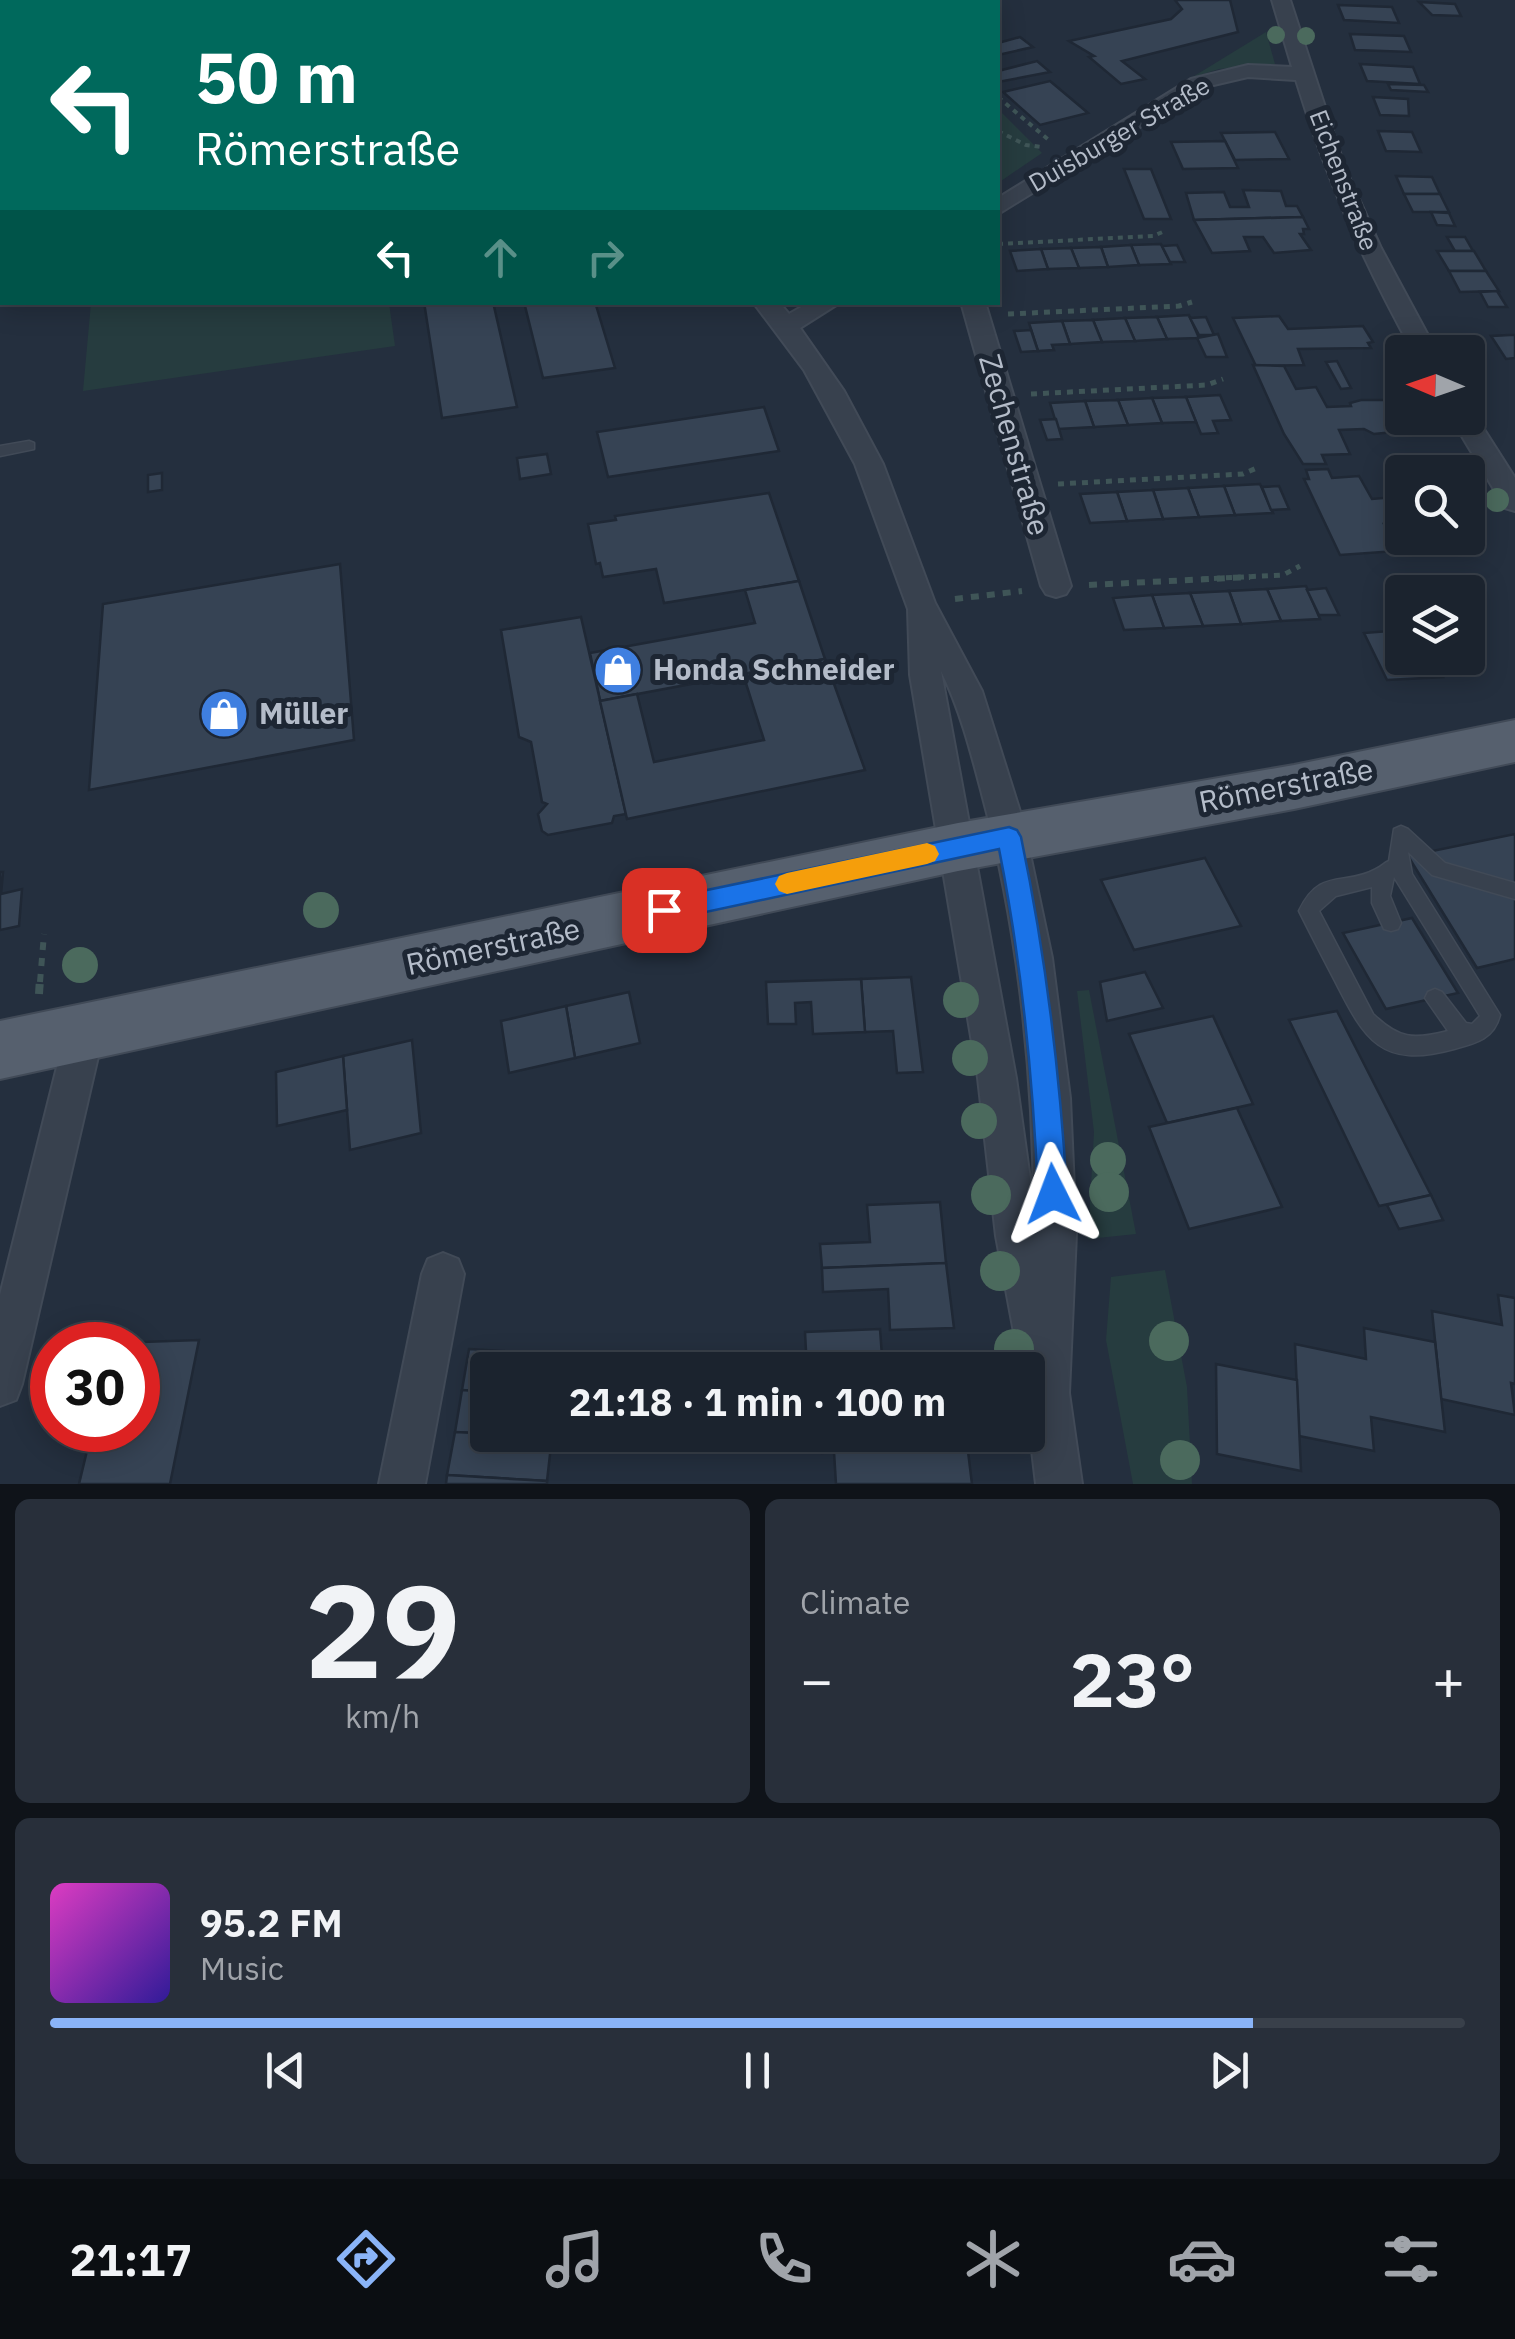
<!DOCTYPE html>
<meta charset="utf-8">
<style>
body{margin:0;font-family:"IBM Plex Sans",sans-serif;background:#282f3a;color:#f1f3f6;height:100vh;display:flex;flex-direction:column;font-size:38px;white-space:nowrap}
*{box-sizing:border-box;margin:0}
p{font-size:32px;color:#a0a4aa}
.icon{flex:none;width:55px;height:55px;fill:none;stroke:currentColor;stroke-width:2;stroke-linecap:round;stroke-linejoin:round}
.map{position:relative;height:1484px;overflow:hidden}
.drawer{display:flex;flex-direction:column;gap:15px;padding:15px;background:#0f1319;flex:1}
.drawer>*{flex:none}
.top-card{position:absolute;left:0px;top:0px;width:1000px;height:305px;box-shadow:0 5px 25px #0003,0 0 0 2px #39404a;background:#00695c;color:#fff;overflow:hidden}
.needle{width:65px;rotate:272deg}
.controls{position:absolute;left:1385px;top:335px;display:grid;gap:20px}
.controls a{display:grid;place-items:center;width:100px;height:100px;border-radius:10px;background:#1b232e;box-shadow:0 5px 25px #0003,0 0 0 2px #39404a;font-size:50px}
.speed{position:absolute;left:30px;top:1322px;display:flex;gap:20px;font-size:50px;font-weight:700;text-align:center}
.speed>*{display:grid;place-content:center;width:130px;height:130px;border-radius:50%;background:#1b232e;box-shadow:0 5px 25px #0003,0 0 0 2px #39404a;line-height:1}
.speed .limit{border:15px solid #d22;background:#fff;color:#111}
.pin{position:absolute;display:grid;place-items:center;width:85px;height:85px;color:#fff;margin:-42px;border-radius:20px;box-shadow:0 5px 15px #0006}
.me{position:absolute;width:110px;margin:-55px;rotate:357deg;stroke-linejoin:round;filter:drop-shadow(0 0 8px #0008)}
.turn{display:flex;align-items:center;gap:35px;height:210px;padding:0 30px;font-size:45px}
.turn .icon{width:130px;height:130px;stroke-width:2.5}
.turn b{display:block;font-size:70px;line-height:85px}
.lanes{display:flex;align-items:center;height:95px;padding:0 30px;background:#0003;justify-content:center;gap:50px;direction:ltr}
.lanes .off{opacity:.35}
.big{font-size:75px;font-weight:700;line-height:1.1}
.drawer .tile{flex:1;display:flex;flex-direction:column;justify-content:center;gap:15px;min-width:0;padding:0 35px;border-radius:15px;background:#282f3a}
.drawer .dial{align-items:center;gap:0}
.dial b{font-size:130px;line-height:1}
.song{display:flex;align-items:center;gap:30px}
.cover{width:120px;height:120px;border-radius:15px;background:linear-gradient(135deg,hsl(310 70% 55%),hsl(250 70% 35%))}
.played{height:10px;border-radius:5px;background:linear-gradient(90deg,#8ab4f8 85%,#39404a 85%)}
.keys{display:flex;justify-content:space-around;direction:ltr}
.heat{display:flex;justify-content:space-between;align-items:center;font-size:55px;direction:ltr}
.drawer .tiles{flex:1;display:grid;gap:15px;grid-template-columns:1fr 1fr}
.tile:last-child{grid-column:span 2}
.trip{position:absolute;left:470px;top:1352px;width:575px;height:100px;border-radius:10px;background:#1b232e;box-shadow:0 5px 25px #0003,0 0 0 2px #39404a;font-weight:700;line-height:100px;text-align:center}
.tab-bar{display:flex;height:160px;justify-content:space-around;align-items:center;background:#0b0e12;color:#a0a4aa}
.tab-bar .icon{width:70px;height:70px}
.tab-bar .on{color:#8ab4f8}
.tab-bar b{font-size:45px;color:#f1f3f6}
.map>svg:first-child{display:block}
.green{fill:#263c3f}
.building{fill:#364354;stroke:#1f2835;stroke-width:2.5}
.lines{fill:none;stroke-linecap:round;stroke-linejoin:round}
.service-casing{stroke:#414a57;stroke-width:3}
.minor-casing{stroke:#414a57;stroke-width:4}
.primary-casing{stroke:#414a57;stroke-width:4}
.path-far3{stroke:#3f5557;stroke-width:4;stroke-dasharray:5 5;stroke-linecap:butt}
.path-far2{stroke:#3f5557;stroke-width:5;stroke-dasharray:6 6;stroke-linecap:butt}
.path-far1{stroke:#3f5557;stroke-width:6;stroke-dasharray:8 8;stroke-linecap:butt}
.path{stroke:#3f5557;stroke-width:8;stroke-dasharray:10 10;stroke-linecap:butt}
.service{fill:#38414e;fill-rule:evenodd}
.minor{fill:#38414e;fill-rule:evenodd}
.primary{fill:#56606e;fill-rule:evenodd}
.tree{fill:#4b6a5d}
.route{fill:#1a73e8;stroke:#114b97;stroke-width:2.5}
.slow{fill:#f59e0b}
.labels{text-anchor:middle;stroke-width:10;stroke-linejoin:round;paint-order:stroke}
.far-street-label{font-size:25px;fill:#b4bcc9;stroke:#1d2633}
.street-label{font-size:30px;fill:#b4bcc9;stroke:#1d2633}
.poi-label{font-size:30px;font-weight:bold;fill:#b4bcc9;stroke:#1d2633;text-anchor:start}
</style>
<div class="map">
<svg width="1515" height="1484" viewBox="0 0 1515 1484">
<rect width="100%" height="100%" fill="#242f3e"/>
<g class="green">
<polygon points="1266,32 1275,64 1219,69 1191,78"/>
<polygon points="998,109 1042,153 998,183"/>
<polygon points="91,303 389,303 395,346 83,391"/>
<polygon points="1089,990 1136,1234 1088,1239 1094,1132 1077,991"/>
<polygon points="1165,1270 1187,1387 1192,1484 1133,1484 1106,1340 1111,1277"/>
</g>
<g class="building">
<polygon points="106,0 246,0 236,2"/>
<polygon points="1175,0 1230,0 1238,32 1122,61 1145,79 1121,84 1089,57 1094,56 1069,41 1171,19 1182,9"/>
<polygon points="1419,2 1455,4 1461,16 1432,15"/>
<polygon points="1338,5 1392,7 1399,23 1344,20"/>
<polygon points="2,16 2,118 0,119 0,17"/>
<polygon points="1350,34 1404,36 1411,52 1355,50"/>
<polygon points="1020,37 1033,47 998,55 998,43"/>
<polygon points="1037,61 1050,72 998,82 998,71"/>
<polygon points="1360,64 1413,67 1420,84 1367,81"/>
<polygon points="1050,81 1088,113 1040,125 1003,92"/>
<polygon points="1388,84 1424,85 1428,92 1391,90"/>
<polygon points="1373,97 1408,99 1409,116 1380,115"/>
<polygon points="1378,131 1412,132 1421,152 1386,151"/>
<polygon points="1275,132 1289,159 1235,160 1221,133"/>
<polygon points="1225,141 1238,168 1183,169 1171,142"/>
<polygon points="1124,169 1151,169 1171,219 1144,219"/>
<polygon points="1396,176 1432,177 1440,194 1404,194"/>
<polygon points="1243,190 1281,191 1286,206 1297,206 1303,217 1194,220 1186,193 1224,192 1230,207 1249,207"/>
<polygon points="1404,194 1440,194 1449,212 1413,212"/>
<polygon points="1431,212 1449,213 1455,226 1437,225"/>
<polygon points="1303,217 1309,229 1303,229 1304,234 1300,234 1311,250 1274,253 1263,237 1244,237 1250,251 1212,253 1194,220"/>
<polygon points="1447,237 1465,237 1473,251 1455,251"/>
<polygon points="1161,244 1171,264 1139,265 1131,245"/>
<polygon points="1131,245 1139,265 1108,267 1101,247"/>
<polygon points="1177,245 1185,262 1170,262 1162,246"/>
<polygon points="1101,247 1108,267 1079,268 1071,248"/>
<polygon points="1071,248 1079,268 1048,269 1041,249"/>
<polygon points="1041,249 1048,269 1017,271 1010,251"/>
<polygon points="1437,251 1474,251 1486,271 1449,271"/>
<polygon points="1449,271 1486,271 1499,291 1460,292"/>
<polygon points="1497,291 1507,307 1488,307 1480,292"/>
<polygon points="424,302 493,302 517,407 442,418"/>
<polygon points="524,302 595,302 615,368 543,378"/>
<polygon points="1189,315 1199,338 1167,339 1157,317"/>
<polygon points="1279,316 1288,329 1363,326 1373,342 1368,343 1371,348 1298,349 1304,365 1256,366 1233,318"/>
<polygon points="1157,317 1167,339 1135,341 1125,318"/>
<polygon points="1206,317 1214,335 1199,335 1190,318"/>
<polygon points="1125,318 1135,341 1102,342 1093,320"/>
<polygon points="1093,320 1102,342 1070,344 1062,321"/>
<polygon points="1062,321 1070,344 1052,345 1054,350 1038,351 1029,323"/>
<polygon points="1031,330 1038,351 1021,352 1014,331"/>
<polygon points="1218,334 1227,357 1206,357 1197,338"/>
<polygon points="1510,335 1515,335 1515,358 1506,359 1491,336"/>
<polygon points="1337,361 1351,388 1341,389 1326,362"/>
<polygon points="1253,365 1284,366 1296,389 1316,387 1327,407 1351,406 1350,403 1361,400 1402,400 1402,418 1421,418 1416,418 1423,429 1374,434 1364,429 1339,430 1350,454 1322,455 1326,464 1303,464 1284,434"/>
<polygon points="1220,395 1231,420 1213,421 1218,433 1201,434 1186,397"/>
<polygon points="1186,397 1196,422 1162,423 1152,398"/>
<polygon points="1152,398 1162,423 1128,425 1118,400"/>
<polygon points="1118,400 1128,425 1094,427 1085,401"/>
<polygon points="1085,401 1094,427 1058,429 1050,403"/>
<polygon points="764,407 779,451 608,477 597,432"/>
<polygon points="1056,419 1062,439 1047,440 1040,420"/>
<polygon points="547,454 551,474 520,479 517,458"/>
<polygon points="1328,469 1332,478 1359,476 1372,499 1396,497 1394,493 1402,492 1402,523 1384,524 1397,551 1340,555 1304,479 1309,479 1306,470"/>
<polygon points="162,473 162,490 148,492 148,475"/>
<polygon points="1260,484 1273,513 1235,515 1224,486"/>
<polygon points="1224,486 1235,515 1199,517 1188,488"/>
<polygon points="1279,486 1289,509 1271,510 1262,487"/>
<polygon points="1188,488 1199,517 1163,519 1153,490"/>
<polygon points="1153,490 1163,519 1127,521 1117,492"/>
<polygon points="1117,492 1127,521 1090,523 1080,494"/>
<polygon points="769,493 799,581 664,603 656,569 603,577 600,563 596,564 588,524 616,520 615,516"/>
<polygon points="340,564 354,740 89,790 103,604"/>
<polygon points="799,581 825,659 600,701 590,653 755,623 745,590"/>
<polygon points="1306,586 1320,619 1281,621 1267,589"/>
<polygon points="1326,588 1339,615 1319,615 1307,590"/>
<polygon points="1267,589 1281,621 1241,624 1229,591"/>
<polygon points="1229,591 1241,624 1203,626 1190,593"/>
<polygon points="1190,593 1203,626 1164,628 1152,595"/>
<polygon points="1152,595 1164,628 1124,630 1113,598"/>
<polygon points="581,617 626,814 614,816 612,823 548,835 542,831 538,814 547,804 542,802 531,742 519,737 501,630"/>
<polygon points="1402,630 1402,658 1433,658 1443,677 1387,680 1364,633"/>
<polygon points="825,659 865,770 627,819 600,701 637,694 654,762 764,740 743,674"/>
<polygon points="1515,834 1515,959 1477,968 1408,856"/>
<polygon points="1205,858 1241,926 1134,950 1101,880"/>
<polygon points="0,872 3,872 1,894 22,889 19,926 0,930"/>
<polygon points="1412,918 1458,993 1386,1009 1343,933"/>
<polygon points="1145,972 1163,1008 1107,1021 1100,982"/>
<polygon points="911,977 923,1072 897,1073 893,1031 865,1032 861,979"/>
<polygon points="861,979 865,1032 813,1034 811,1002 795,1003 796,1024 768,1024 766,982"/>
<polygon points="629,992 640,1043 575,1058 566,1006"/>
<polygon points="566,1006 575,1058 509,1073 501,1021"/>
<polygon points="1337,1011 1431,1195 1379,1206 1289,1020"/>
<polygon points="1213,1016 1253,1104 1167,1123 1129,1034"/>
<polygon points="412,1040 421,1133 350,1150 343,1056"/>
<polygon points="343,1056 347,1110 277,1126 276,1072"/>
<polygon points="1237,1108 1282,1207 1189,1229 1149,1127"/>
<polygon points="1431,1195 1443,1220 1399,1229 1387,1205"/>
<polygon points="940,1202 946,1263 822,1268 820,1244 870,1242 867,1205"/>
<polygon points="946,1263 954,1328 890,1330 888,1289 823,1292 822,1268"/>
<polygon points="1498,1295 1515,1298 1515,1384 1511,1383 1515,1415 1441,1399 1432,1311 1502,1325"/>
<polygon points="1364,1328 1435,1342 1445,1432 1371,1417 1374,1451 1299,1436 1295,1344 1366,1359"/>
<polygon points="880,1329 883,1370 807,1370 805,1332"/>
<polygon points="199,1340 170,1484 79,1484 92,1430 138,1430 138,1345 113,1343"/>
<polygon points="469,1349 563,1355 561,1370 488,1370 488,1392 462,1390"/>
<polygon points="1216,1364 1297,1380 1301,1471 1217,1454"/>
<polygon points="462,1390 488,1392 488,1434 455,1432"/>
<polygon points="455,1432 552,1437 547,1481 447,1475"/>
<polygon points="857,1435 966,1435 972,1484 836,1484 834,1452 822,1453 821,1437"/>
<polygon points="447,1475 547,1481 547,1484 446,1484"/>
</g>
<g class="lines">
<g class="service-casing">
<g id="service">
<polygon points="325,0 336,0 337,2 327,2"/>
<polygon points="674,0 685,0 686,2 676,2"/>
<polygon points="716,0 727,0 728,2 718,2"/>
<polygon points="29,441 34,443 34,449 0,456 0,446"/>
<path d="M1401 826 1408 829 1445 863 1515 883V899L1432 875 1408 852 1412 874 1500 1015C1494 1039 1476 1043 1454 1049 1381 1069 1365 1040 1335 981 1323 958 1311 935 1299 911 1320 867 1343 887 1376 869 1381 867 1384 863 1389 861L1394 829ZM1394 877 1480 1016 1472 1024 1466 1023 1442 992 1435 989 1428 992 1425 998 1448 1031C1413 1040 1399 1039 1373 1014L1319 911 1336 896 1372 887V903L1384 929 1391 931 1398 929 1401 923 1390 896Z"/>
</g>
</g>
<g class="minor-casing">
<g id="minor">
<path d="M1272 0H1290L1345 168 1381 248 1437 352H1413C1362 259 1327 181 1296 80L1248 77 1205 87 998 214V198L1191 79 1248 65 1292 67Z"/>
<path d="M753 302H779L789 314 810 302H841L800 328 844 391 883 464 935 603 982 691 1023 821 1052 958 1070 1098 1076 1234 1069 1393 1082 1484H1036L1028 1416V1370H1021L996 1236 978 1078 910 675 908 609 855 464 804 370ZM941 671C960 709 971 752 982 794 1018 928 1033 1069 1034 1208L1016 1078Z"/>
<polygon points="961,302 985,302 1071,586 1066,594 1056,597 1046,594 1041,586"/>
<polygon points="1468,410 1473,412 1515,478 1515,511 1505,508 1451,418 1468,418"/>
<polygon points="84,1017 97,1023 103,1035 22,1384 16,1400 0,1406 0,1295 65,1035 71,1023"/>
<polygon points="443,1253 458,1259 464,1274 425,1484 379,1484 422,1274 428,1259"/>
</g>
</g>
<g class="primary-casing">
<polygon id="primary" points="1515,720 1515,762 1294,809 958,871 0,1079 0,1021 958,823 1294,765"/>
</g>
<g class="path-far3">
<polyline points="998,97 1051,142"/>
<polyline points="998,131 1026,145 1042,147"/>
<polyline points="998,244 1153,236 1165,231"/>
</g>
<g class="path-far2">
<polyline points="1008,314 1179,306 1192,302"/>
<polyline points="1031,394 1207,385 1223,379"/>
<polyline points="1058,484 1243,474 1259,467"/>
<polyline points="1202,579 1283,575 1300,566"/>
</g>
<g class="path-far1">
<polyline points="1089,585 1250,577"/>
<polyline points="955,599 1022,591"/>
<polyline points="40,982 44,934"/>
</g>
<polyline class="path" points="39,994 40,979"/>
<use href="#service" class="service"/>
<use href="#minor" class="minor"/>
<use href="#primary" class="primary"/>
</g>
<g class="tree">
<circle cx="1276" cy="35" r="9"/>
<circle cx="1306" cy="36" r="9"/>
<circle cx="1497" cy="500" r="12"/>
<circle cx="321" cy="910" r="18"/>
<circle cx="80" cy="965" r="18"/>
<circle cx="961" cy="1000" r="18"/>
<circle cx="970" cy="1058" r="18"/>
<circle cx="979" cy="1121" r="18"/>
<circle cx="1108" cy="1160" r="18"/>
<circle cx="1109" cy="1192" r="20"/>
<circle cx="991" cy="1195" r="20"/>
<circle cx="1000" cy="1271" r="20"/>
<circle cx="1169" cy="1341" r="20"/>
<circle cx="1014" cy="1349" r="20"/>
<circle cx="1180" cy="1460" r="20"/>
</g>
<path class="route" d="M1009 827 1017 830 1021 837C1046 956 1060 1073 1067 1194L1063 1204 1053 1209 1043 1204 1038 1194C1033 1078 1022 964 999 849L664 921 655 918 652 910 655 903 664 899Z"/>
<polygon class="slow" points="927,843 935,846 939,854 935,861 927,864 787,894 779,891 775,884 779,876 787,873"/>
<defs>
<g id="shop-disc" transform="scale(2.5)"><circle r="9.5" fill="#3f7fe0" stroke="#1d2633"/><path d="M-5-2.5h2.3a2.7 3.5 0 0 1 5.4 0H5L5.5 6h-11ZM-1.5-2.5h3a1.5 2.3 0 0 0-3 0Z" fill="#fff"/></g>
</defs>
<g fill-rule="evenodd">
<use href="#shop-disc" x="618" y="670"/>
<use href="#shop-disc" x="224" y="714"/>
</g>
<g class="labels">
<g class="far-street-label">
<text transform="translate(1119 134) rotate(-30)" y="9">Duisburger Straße</text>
<text transform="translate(1344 180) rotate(69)" y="9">Eichenstraße</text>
</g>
<g class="street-label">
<text transform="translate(1014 445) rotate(74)" y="10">Zechenstraße</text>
<text transform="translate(1286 786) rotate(-11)" y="10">Römerstraße</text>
<text transform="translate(493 947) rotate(-12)" y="10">Römerstraße</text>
</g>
<g class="poi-label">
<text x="653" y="680">Honda Schneider</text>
<text x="259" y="724">Müller</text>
</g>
</g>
</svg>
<div class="controls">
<a><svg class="needle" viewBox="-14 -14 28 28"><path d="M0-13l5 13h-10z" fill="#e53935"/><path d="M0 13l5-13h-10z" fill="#a0a4aa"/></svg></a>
<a><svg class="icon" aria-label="search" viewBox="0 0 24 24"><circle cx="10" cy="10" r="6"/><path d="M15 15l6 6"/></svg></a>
<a><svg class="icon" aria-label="layers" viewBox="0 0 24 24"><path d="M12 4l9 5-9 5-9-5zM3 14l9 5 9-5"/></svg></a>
</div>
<div class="speed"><div class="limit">30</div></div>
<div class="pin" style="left:664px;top:910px;background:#d93025"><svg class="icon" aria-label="arrive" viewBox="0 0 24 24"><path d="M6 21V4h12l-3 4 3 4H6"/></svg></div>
<svg class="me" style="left:1053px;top:1194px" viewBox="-20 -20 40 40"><path d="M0-17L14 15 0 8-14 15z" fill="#1a73e8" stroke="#fff" stroke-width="4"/></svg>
<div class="trip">21:18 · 1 min · 100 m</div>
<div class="top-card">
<div class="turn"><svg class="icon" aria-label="left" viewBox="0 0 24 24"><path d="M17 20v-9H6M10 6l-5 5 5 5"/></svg><div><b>50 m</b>Römerstraße</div></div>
<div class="lanes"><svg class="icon" aria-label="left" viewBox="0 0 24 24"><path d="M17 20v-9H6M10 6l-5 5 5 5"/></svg><svg class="icon off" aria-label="ahead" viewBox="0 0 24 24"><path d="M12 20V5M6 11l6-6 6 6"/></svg><svg class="icon off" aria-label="right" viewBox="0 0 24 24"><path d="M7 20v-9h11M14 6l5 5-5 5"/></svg></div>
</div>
</div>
<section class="drawer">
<div class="tiles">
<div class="tile dial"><b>29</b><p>km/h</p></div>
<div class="tile"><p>Climate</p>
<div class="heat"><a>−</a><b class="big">23°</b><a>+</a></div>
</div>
<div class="tile">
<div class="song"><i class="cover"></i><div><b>95.2 FM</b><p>Music</p></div></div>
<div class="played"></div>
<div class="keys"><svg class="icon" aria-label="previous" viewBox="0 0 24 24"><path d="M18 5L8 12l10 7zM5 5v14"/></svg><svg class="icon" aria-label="pause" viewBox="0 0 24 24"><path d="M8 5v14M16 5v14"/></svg><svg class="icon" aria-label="next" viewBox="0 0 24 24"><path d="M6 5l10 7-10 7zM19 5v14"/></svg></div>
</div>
</div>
</section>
<nav class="tab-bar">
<b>21:17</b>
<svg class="icon on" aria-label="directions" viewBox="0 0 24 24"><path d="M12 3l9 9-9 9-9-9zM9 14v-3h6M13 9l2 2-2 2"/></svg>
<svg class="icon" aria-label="music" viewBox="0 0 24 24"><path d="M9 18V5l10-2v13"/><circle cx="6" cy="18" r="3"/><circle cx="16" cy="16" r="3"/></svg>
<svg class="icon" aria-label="phone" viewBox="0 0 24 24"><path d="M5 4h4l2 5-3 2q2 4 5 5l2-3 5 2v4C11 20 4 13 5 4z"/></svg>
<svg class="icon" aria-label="climate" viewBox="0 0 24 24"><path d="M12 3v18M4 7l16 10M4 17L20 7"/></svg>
<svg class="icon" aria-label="car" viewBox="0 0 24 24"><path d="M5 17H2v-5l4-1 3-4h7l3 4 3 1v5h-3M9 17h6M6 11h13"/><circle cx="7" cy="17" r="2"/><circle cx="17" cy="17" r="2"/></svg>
<svg class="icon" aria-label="filters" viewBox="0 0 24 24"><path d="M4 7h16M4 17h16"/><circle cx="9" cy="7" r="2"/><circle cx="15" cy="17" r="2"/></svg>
</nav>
